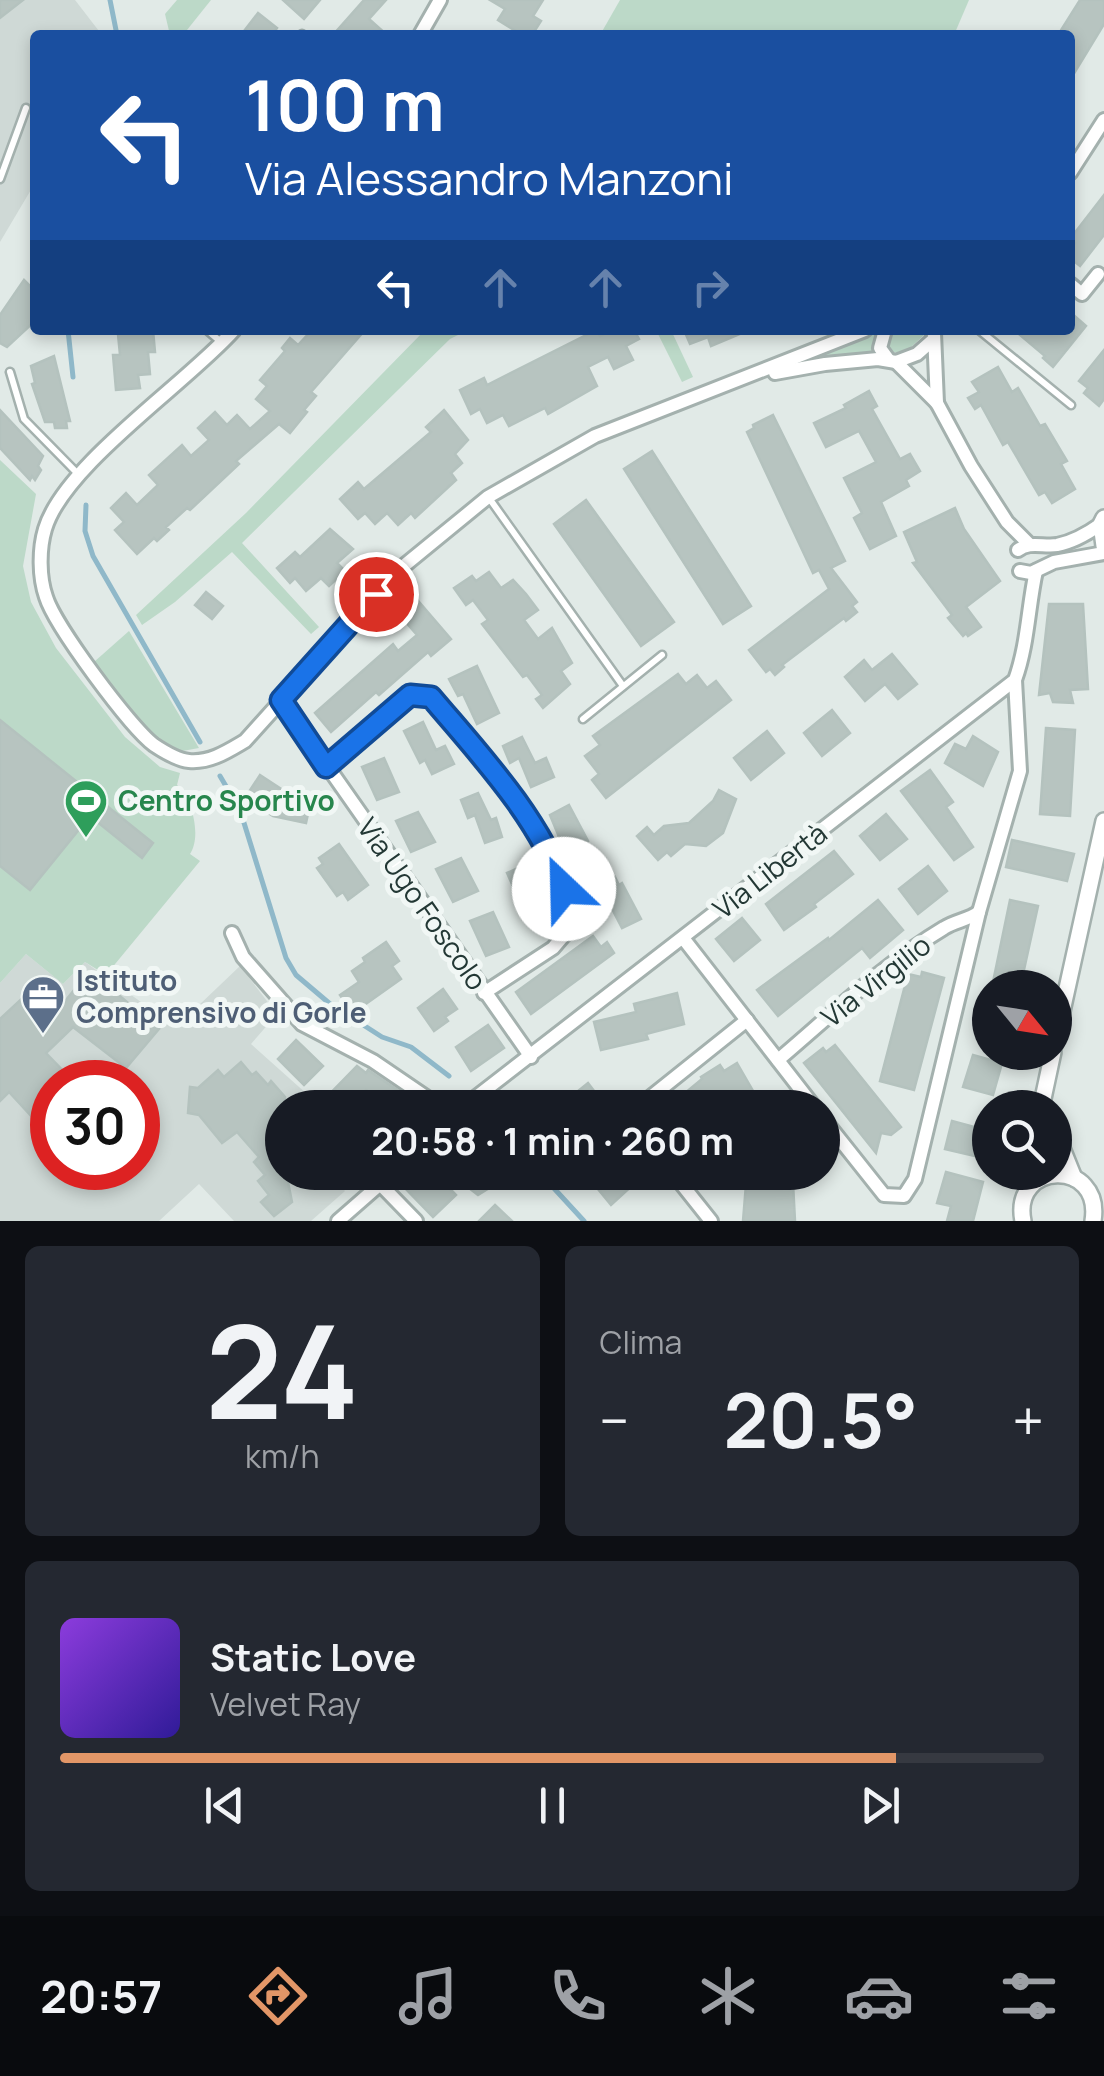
<!DOCTYPE html>
<html lang="it">
<meta charset="utf-8">
<style>
body{margin:0;font-family:Manrope,sans-serif;background:#242831;color:#f1f3f6;height:100vh;display:flex;flex-direction:column;font-size:38px;white-space:nowrap}
*{box-sizing:border-box;margin:0}
p{font-size:32px;color:#9ea1a6}
.icon{flex:none;width:55px;height:55px;fill:none;stroke:currentColor;stroke-width:2;stroke-linecap:round;stroke-linejoin:round}
.map{position:relative;height:1221px;overflow:hidden}
.panel{display:flex;flex-direction:column;gap:25px;padding:25px;background:#0d0f14;flex:1}
.panel>*{flex:none}
.banner{position:absolute;left:30px;top:30px;width:1045px;height:305px;border-radius:10px;box-shadow:0 5px 15px #0003;background:#1a4fa0;color:#fff;overflow:hidden}
.needle{width:65px;rotate:120deg}
.buttons{position:absolute;left:972px;top:970px;display:grid;gap:20px}
.buttons a{display:grid;place-items:center;width:100px;height:100px;border-radius:50%;background:#171b24;box-shadow:0 5px 15px #0003;font-size:50px}
.speed{position:absolute;left:30px;top:1060px;display:flex;gap:20px;font-size:50px;font-weight:700;text-align:center}
.speed>*{display:grid;place-content:center;width:130px;height:130px;border-radius:50%;background:#171b24;box-shadow:0 5px 15px #0003;line-height:1}
.speed .limit{border:15px solid #d22;background:#fff;color:#111}
.pin{position:absolute;display:grid;place-items:center;width:85px;height:85px;color:#fff;margin:-42px;border:5px solid #fff;border-radius:50%;box-shadow:0 2px 10px #0007}
.me{position:absolute;width:110px;margin:-55px;rotate:336deg;stroke-linejoin:round;filter:drop-shadow(0 0 8px #0008)}
.turn{display:flex;align-items:center;gap:35px;height:210px;padding:0 50px;font-size:45px}
.turn .icon{width:130px;height:130px;stroke-width:2.5}
.turn b{display:block;font-size:70px;line-height:85px}
.lanes{display:flex;align-items:center;height:95px;padding:0 50px;background:#0003;justify-content:center;gap:50px;direction:ltr}
.lanes .off{opacity:.35}
.big{font-size:75px;font-weight:700;line-height:1.1}
.panel .card{flex:1;display:flex;flex-direction:column;justify-content:center;gap:15px;min-width:0;padding:0 35px;border-radius:15px;background:#242831}
.panel .dial{align-items:center;gap:0}
.dial b{font-size:130px;line-height:1}
.song{display:flex;align-items:center;gap:30px}
.cover{width:120px;height:120px;border-radius:15px;background:linear-gradient(135deg,hsl(270 70% 55%),hsl(250 70% 35%))}
.played{height:10px;border-radius:5px;background:linear-gradient(90deg,#e29667 85%,#363941 85%)}
.keys{display:flex;justify-content:space-around;direction:ltr}
.heat{display:flex;justify-content:space-between;align-items:center;font-size:55px;direction:ltr}
.panel .tiles{flex:1;display:grid;gap:25px;grid-template-columns:1fr 1fr}
.card:last-child{grid-column:span 2}
.trip{position:absolute;left:265px;top:1090px;width:575px;height:100px;border-radius:50px;background:#171b24;box-shadow:0 5px 15px #0003;font-weight:700;line-height:100px;text-align:center}
.tab-bar{display:flex;height:160px;justify-content:space-around;align-items:center;background:#090b0e;color:#9ea1a6}
.tab-bar .icon{width:70px;height:70px}
.tab-bar .on{color:#e29667}
.tab-bar b{font-size:45px;color:#f1f3f6}
.map>svg:first-child{display:block}
.built{fill:#cfd9d6;fill-rule:evenodd}
.green{fill:#bcd9c8}
.lines{fill:none;stroke-linecap:round;stroke-linejoin:round}
.stream{stroke:#8fb8c9;stroke-width:5}
.building{fill:#b7c4c0;stroke:#b4c2be;stroke-width:2.5}
.service-casing{stroke:#a4b1ae;stroke-width:11}
.minor-casing{stroke:#a4b1ae;stroke-width:18}
.tertiary-casing{stroke:#a4b1ae;stroke-width:20}
.service{stroke:#fff;stroke-width:6}
.minor{stroke:#fff;stroke-width:12}
.tertiary{stroke:#fff;stroke-width:15}
.route-casing{stroke:#114b97;stroke-width:25}
.route{stroke:#1a73e8;stroke-width:18}
.labels{text-anchor:middle;stroke-width:10;stroke-linejoin:round;paint-order:stroke}
.leisure-label{font-size:28px;font-weight:bold;fill:#27864d;stroke:#f1f7f5;text-anchor:start}
.street-label{font-size:28px;fill:#233835;stroke:#f1f7f5}
.service-label{font-size:28px;font-weight:bold;fill:#4e5e75;stroke:#f1f7f5;text-anchor:start}
</style>
<div class="map">
<svg width="1104" height="1221" viewBox="0 0 1104 1221">
<rect width="100%" height="100%" fill="#e1eae7"/>
<g class="built">
<polygon points="0,0 75,0 102,35 35,35 35,183 0,242"/>
<path d="M26 954 63 984 85 962 176 1027 240 966 277 1014 251 1044 308 1095 303 1101 311 1107 282 1108V1172L328 1173 345 1191 311 1221H234L199 1184 159 1221H0V983ZM52 1082H138V1168H52Z"/>
</g>
<g class="green">
<polygon points="177,0 211,0 183,35 170,35 165,14"/>
<polygon points="620,0 969,0 954,35 600,35"/>
<polygon points="425,330 468,330 450,339 242,543 319,627 311,634 232,552 175,602 142,625 136,615 246,513"/>
<polygon points="656,330 671,330 693,377 682,382"/>
<polygon points="889,330 922,330 924,335 908,350 892,353 886,345"/>
<polygon points="875,332 879,355 799,360"/>
<path d="M0 460 36 494 23 566 31 602 56 648 125 737 160 767 180 773 177 785C192 798 202 836 190 854L200 861 106 975 85 962 63 984 26 954 0 983Z"/>
<polygon points="129,631 199,748 177,752 156,740 94,662"/>
</g>
<g class="lines">
<g class="stream">
<polyline points="110,0 117,35"/>
<polyline points="68,330 73,377"/>
<polyline points="86,505 85,531 93,556 200,742"/>
<polyline points="220,776 240,810 286,958 296,975 329,1003 382,1037 411,1047 449,1076"/>
<polyline points="539,1172 584,1221"/>
</g>
</g>
<g class="building">
<polygon points="0,0 23,0 0,18"/>
<polygon points="283,0 320,0 304,19"/>
<polygon points="364,0 386,0 369,19 387,35 333,35"/>
<polygon points="490,0 543,0 533,16 541,21 532,35 522,35 498,20 505,9"/>
<polygon points="1080,0 1104,0 1104,24 1070,80 1070,35 1058,35"/>
<polygon points="258,13 277,28 272,35 241,35"/>
<polygon points="1104,195 1104,235 1080,266 1070,258 1070,250 1075,243 1070,239"/>
<polygon points="24,280 35,291 35,321 7,347 0,343 0,315"/>
<polygon points="1070,312 1086,326 1053,367 1043,358 1045,356 1014,330 1070,330"/>
<polygon points="153,330 155,352 148,352 150,374 138,375 140,388 116,390 113,355 120,355 118,334"/>
<polygon points="312,330 365,330 311,392 316,396 304,410 307,412 290,433 279,424 236,461 239,464 190,510 187,508 166,527 169,530 157,541 154,538 137,554 115,530 124,522 111,508 126,493 137,505 158,485 149,475 182,445 191,456 209,440 198,428 215,412 227,425 237,415 250,429 270,411 256,399 267,386 260,380 285,351 282,348 290,338 298,345"/>
<polygon points="596,330 600,336 613,330 634,330 639,339 626,346 633,360 614,369 608,357 588,367 597,386 548,414 545,408 509,426 503,415 487,423 480,409 471,414 460,390 484,378 487,385"/>
<polygon points="684,330 749,330 711,346 708,337 690,344"/>
<polygon points="1104,350 1104,399 1099,406 1084,393 1088,388 1079,381"/>
<polygon points="54,356 70,421 66,421 67,428 55,428 54,422 45,422 32,384 35,383 31,366"/>
<polygon points="998,367 1012,392 1018,388 1040,426 1045,424 1067,461 1061,464 1075,489 1052,503 1045,492 1039,495 1008,442 1003,445 981,405 975,409 968,398 979,392 972,382"/>
<polygon points="869,391 877,406 872,409 900,459 910,454 920,471 906,480 909,486 881,502 896,536 870,549 854,518 862,513 844,478 876,462 859,431 826,447 814,423 846,408 844,405"/>
<polygon points="0,410 43,456 38,466 41,470 35,480 32,476 30,480 0,448"/>
<polygon points="444,410 468,440 455,454 462,463 451,473 456,480 415,518 411,513 398,525 387,513 375,524 365,513 358,519 340,499 358,482 364,489 431,432 426,427"/>
<polygon points="773,415 845,561 831,568 857,602 852,606 857,612 846,621 844,618 782,665 784,667 775,675 770,669 766,672 749,650 829,589 819,570 813,573 747,432 754,428 753,425"/>
<polygon points="652,451 751,606 723,624 624,469"/>
<polygon points="586,500 674,622 641,646 554,524"/>
<polygon points="955,508 964,529 1000,581 966,607 981,627 968,636 966,633 963,636 948,618 952,615 913,563 917,562 904,532"/>
<polygon points="330,529 353,549 337,563 345,571 329,586 321,578 306,591 295,578 290,583 277,568 295,552 300,557"/>
<polygon points="489,572 501,588 513,580 526,594 538,610 524,620 538,639 552,628 572,663 561,671 570,684 543,708 536,699 542,695 527,675 523,677 482,624 488,620 473,600 466,605 454,588 472,576 476,581"/>
<polygon points="206,592 223,606 212,619 195,605"/>
<polygon points="414,596 451,639 431,656 428,652 379,695 376,692 331,732 315,713 393,644 398,651 417,635 396,611"/>
<polygon points="1049,604 1083,604 1088,689 1070,690 1073,703 1053,702 1050,693 1039,695"/>
<polygon points="892,654 917,684 898,699 885,684 865,701 845,677 864,660 872,670"/>
<polygon points="477,666 499,713 477,724 463,694 458,696 449,679"/>
<polygon points="678,674 686,684 697,675 707,688 716,681 731,700 606,798 592,780 599,774 585,756 600,745 593,736"/>
<polygon points="832,710 850,733 822,756 804,733"/>
<polygon points="0,720 153,843 142,858 90,816 30,890 0,866"/>
<polygon points="423,722 436,750 445,746 454,764 432,774 425,760 420,763 404,731"/>
<polygon points="1046,728 1075,730 1070,816 1040,814"/>
<polygon points="767,731 784,753 751,780 734,758"/>
<polygon points="973,736 998,752 983,786 945,763 955,744 966,749"/>
<polygon points="522,737 535,763 546,758 554,777 531,787 519,758 510,763 503,746"/>
<polygon points="384,758 399,792 377,800 362,767"/>
<polygon points="930,770 953,802 946,807 973,847 954,860 901,791"/>
<polygon points="260,775 292,796 311,800 306,823 273,816 245,798"/>
<polygon points="719,790 736,799 723,833 706,846 685,844 671,856 667,852 658,860 637,836 647,827 654,835 664,826 689,823 713,801"/>
<polygon points="478,793 491,820 496,818 502,837 485,843 475,815 468,818 461,800"/>
<polygon points="569,805 588,841 580,845 584,853 569,861 550,815"/>
<polygon points="418,812 435,842 411,852 396,821"/>
<polygon points="886,814 907,839 880,860 860,836"/>
<polygon points="1012,840 1074,854 1067,881 1006,867"/>
<polygon points="339,844 368,885 348,900 343,892 337,896 317,868 323,864 319,858"/>
<polygon points="834,851 853,874 814,904 816,907 784,930 766,904"/>
<polygon points="461,858 478,891 453,902 436,869"/>
<polygon points="527,864 550,910 528,920 507,873"/>
<polygon points="928,866 947,891 918,914 899,889"/>
<polygon points="615,877 619,885 622,883 641,919 622,928 608,901 603,903 595,887"/>
<polygon points="878,900 903,930 870,958 862,948 778,1016 757,990 828,938 829,940"/>
<polygon points="1010,900 1038,906 1020,988 993,982"/>
<polygon points="493,912 509,947 486,956 470,921"/>
<polygon points="742,918 760,940 734,961 716,939"/>
<polygon points="593,936 601,947 607,942 614,953 531,1014 516,992"/>
<polygon points="386,942 399,961 392,966 401,979 353,1013 340,995 359,982 352,971 365,962 363,958"/>
<polygon points="922,972 944,978 914,1090 880,1081 908,974 921,977"/>
<polygon points="83,979 96,987 102,981 159,1029 126,1068 73,1027 46,1053 74,1082 52,1082 52,1151 38,1134 40,1130 32,1117 9,1092 0,1101 0,1019 29,992 48,1012 54,1006 58,1010"/>
<polygon points="443,989 457,1009 445,1017 448,1021 434,1031 418,1008"/>
<polygon points="986,992 990,992 990,1034 976,1030"/>
<polygon points="677,993 684,1024 646,1034 648,1039 601,1050 594,1022 636,1012 634,1004"/>
<polygon points="488,1025 504,1048 471,1071 456,1047"/>
<polygon points="296,1040 323,1066 304,1085 278,1059"/>
<polygon points="835,1045 901,1127 891,1135 881,1133 876,1153 804,1063 823,1048 826,1052"/>
<polygon points="973,1055 1002,1063 993,1095 963,1087"/>
<polygon points="241,1062 252,1075 256,1072 268,1085 271,1081 285,1097 282,1172 286,1172 292,1202 274,1216 261,1202 269,1195 258,1181 265,1175 254,1162 259,1157 237,1132 222,1143 199,1115 188,1113 190,1087 198,1088 218,1070 224,1077"/>
<polygon points="737,1063 756,1096 759,1094 771,1108 667,1108 702,1079 701,1077 720,1065 724,1071"/>
<polygon points="357,1066 366,1073 368,1070 424,1108 391,1108 366,1090 349,1108 316,1108"/>
<polygon points="588,1083 607,1108 557,1108"/>
<polygon points="952,1121 985,1130 979,1157 945,1149"/>
<polygon points="415,1172 434,1172 456,1195 433,1217 402,1185"/>
<polygon points="481,1172 515,1172 478,1195 465,1185"/>
<polygon points="584,1172 624,1172 634,1184 611,1205"/>
<polygon points="747,1172 763,1172 793,1183 795,1221 743,1221"/>
<polygon points="946,1172 983,1182 973,1221 947,1221 951,1206 937,1203"/>
<polygon points="495,1205 512,1221 479,1221"/>
</g>
<g class="lines">
<g class="service-casing">
<g id="service">
<polyline points="302,34 303,35"/>
<polyline points="0,179 26,108"/>
<polyline points="207,330 221,342"/>
<polyline points="979,330 1071,405"/>
<polyline points="10,372 24,419 78,474"/>
<polyline points="489,498 623,686"/>
<polyline points="583,719 662,655"/>
</g>
</g>
<g class="minor-casing">
<g id="minor">
<polyline points="420,35 440,0"/>
<polyline points="1070,173 1104,120"/>
<polyline points="1070,284 1082,294 1098,274"/>
<path d="M234 330C187 383 64 465 45 529 39 549 39 577 46 597 55 626 130 727 154 745 163 751 178 760 189 761 210 763 228 751 245 741L400 569 488 497 595 436 865 330"/>
<polyline points="885,330 880,348 888,359"/>
<polyline points="931,330 934,333 937,403"/>
<polyline points="896,362 937,403 971,466 1007,522 1029,544"/>
<polyline points="775,373 825,364 878,359 896,362 917,354 934,339"/>
<path d="M1018 550C1029 541 1043 547 1057 545 1073 542 1087 534 1101 524"/>
<polyline points="1020,571 1031,573 1054,562 1104,553"/>
<polyline points="281,700 531,1057"/>
<polyline points="326,767 410,695 431,697 483,758 553,857 576,921 553,948 484,993"/>
<polyline points="232,933 243,957 302,1024 373,1061 442,1108"/>
<polyline points="683,938 815,1108"/>
<path d="M778 1060C831 1015 884 964 944 928 955 921 968 920 979 912"/>
<path d="M462 1108 1015 680C1028 644 1028 607 1036 571"/>
<polyline points="637,1108 747,1020"/>
<polyline points="822,1117 884,1195 904,1196 915,1179 979,912 1020,771 1015,680"/>
<polyline points="672,1172 711,1221"/>
<polyline points="381,1185 416,1221"/>
<polyline points="338,1221 394,1172"/>
</g>
</g>
<g class="tertiary-casing">
<g id="tertiary">
<polyline points="1104,518 1101,524 1104,546"/>
<polyline points="1055,1043 1104,821"/>
<polyline points="1041,1108 1053,1052"/>
<polyline points="1055,1131 1074,1178"/>
<path d="M1023 1221C1011 1161 1103 1158 1093 1221"/>
</g>
</g>
<use href="#service" class="service"/>
<use href="#minor" class="minor"/>
<use href="#tertiary" class="tertiary"/>
</g>
<g class="lines">
<g class="route-casing">
<path id="route" d="M376 594 281 700 326 767 410 695 431 697C480 755 539 817 564 889"/>
</g>
<use href="#route" class="route"/>
</g>
<defs>
<g id="stadium-pin" transform="scale(2.25)"><path d="M0 17L-7.5 6A9.5 9.5 0 1 1 7.5 6Z" fill="#2e9e5b" stroke="#f1f7f5"/><path d="M0-5a6.5 5 0 1 0 0 10a6.5 5 0 1 0 0-10ZM-3.5-1.8h7v3.6h-7Z" fill="#fff"/></g>
<g id="office-pin" transform="scale(2.25)"><path d="M0 17L-7.5 6A9.5 9.5 0 1 1 7.5 6Z" fill="#5c6f8a" stroke="#f1f7f5"/><path d="M-6-3h4V-5.5h4V-3h4V5H-6ZM-1-4.5V-3h2v-1.5ZM-6 0V1H6V0Z" fill="#fff"/></g>
</defs>
<g fill-rule="evenodd">
<use href="#stadium-pin" x="86" y="801"/>
<use href="#office-pin" x="43" y="997"/>
</g>
<g class="labels">
<g class="leisure-label">
<text x="118" y="811">Centro Sportivo</text>
</g>
<g class="street-label">
<text transform="translate(770 871) rotate(-38)" y="10">Via Libertà</text>
<text transform="translate(422 904) rotate(55)" y="10">Via Ugo Foscolo</text>
<text transform="translate(876 981) rotate(-38)" y="10">Via Virgilio</text>
</g>
<g class="service-label">
<text x="76" y="991">Istituto<tspan x="76" dy="32">Comprensivo di Gorle</tspan></text>
</g>
</g>
</svg>
<div class="buttons">
<a><svg class="needle" viewBox="-14 -14 28 28"><path d="M0-13l5 13h-10z" fill="#e53935"/><path d="M0 13l5-13h-10z" fill="#9ea1a6"/></svg></a>
<a><svg class="icon" aria-label="search" viewBox="0 0 24 24"><circle cx="10" cy="10" r="6"/><path d="M15 15l6 6"/></svg></a>
</div>
<div class="speed"><div class="limit">30</div></div>
<div class="pin" style="left:376px;top:594px;background:#d93025"><svg class="icon" aria-label="arrive" viewBox="0 0 24 24"><path d="M6 21V4h12l-3 4 3 4H6"/></svg></div>
<svg class="me" style="left:564px;top:889px" viewBox="-20 -20 40 40"><circle r="19" fill="#fff"/><path d="M0-13L10 11 0 6-10 11z" fill="#1a73e8"/></svg>
<div class="trip">20:58 · 1 min · 260 m</div>
<div class="banner">
<div class="turn"><svg class="icon" aria-label="left" viewBox="0 0 24 24"><path d="M17 20v-9H6M10 6l-5 5 5 5"/></svg><div><b>100 m</b>Via Alessandro Manzoni</div></div>
<div class="lanes"><svg class="icon" aria-label="left" viewBox="0 0 24 24"><path d="M17 20v-9H6M10 6l-5 5 5 5"/></svg><svg class="icon off" aria-label="ahead" viewBox="0 0 24 24"><path d="M12 20V5M6 11l6-6 6 6"/></svg><svg class="icon off" aria-label="ahead" viewBox="0 0 24 24"><path d="M12 20V5M6 11l6-6 6 6"/></svg><svg class="icon off" aria-label="right" viewBox="0 0 24 24"><path d="M7 20v-9h11M14 6l5 5-5 5"/></svg></div>
</div>
</div>
<section class="panel">
<div class="tiles">
<div class="card dial"><b>24</b><p>km/h</p></div>
<div class="card"><p>Clima</p>
<div class="heat"><a>−</a><b class="big">20.5°</b><a>+</a></div>
</div>
<div class="card">
<div class="song"><i class="cover"></i><div><b>Static Love</b><p>Velvet Ray</p></div></div>
<div class="played"></div>
<div class="keys"><svg class="icon" aria-label="previous" viewBox="0 0 24 24"><path d="M18 5L8 12l10 7zM5 5v14"/></svg><svg class="icon" aria-label="pause" viewBox="0 0 24 24"><path d="M8 5v14M16 5v14"/></svg><svg class="icon" aria-label="next" viewBox="0 0 24 24"><path d="M6 5l10 7-10 7zM19 5v14"/></svg></div>
</div>
</div>
</section>
<nav class="tab-bar">
<b>20:57</b>
<svg class="icon on" aria-label="directions" viewBox="0 0 24 24"><path d="M12 3l9 9-9 9-9-9zM9 14v-3h6M13 9l2 2-2 2"/></svg>
<svg class="icon" aria-label="music" viewBox="0 0 24 24"><path d="M9 18V5l10-2v13"/><circle cx="6" cy="18" r="3"/><circle cx="16" cy="16" r="3"/></svg>
<svg class="icon" aria-label="phone" viewBox="0 0 24 24"><path d="M5 4h4l2 5-3 2q2 4 5 5l2-3 5 2v4C11 20 4 13 5 4z"/></svg>
<svg class="icon" aria-label="climate" viewBox="0 0 24 24"><path d="M12 3v18M4 7l16 10M4 17L20 7"/></svg>
<svg class="icon" aria-label="car" viewBox="0 0 24 24"><path d="M5 17H2v-5l4-1 3-4h7l3 4 3 1v5h-3M9 17h6M6 11h13"/><circle cx="7" cy="17" r="2"/><circle cx="17" cy="17" r="2"/></svg>
<svg class="icon" aria-label="filters" viewBox="0 0 24 24"><path d="M4 7h16M4 17h16"/><circle cx="9" cy="7" r="2"/><circle cx="15" cy="17" r="2"/></svg>
</nav>
